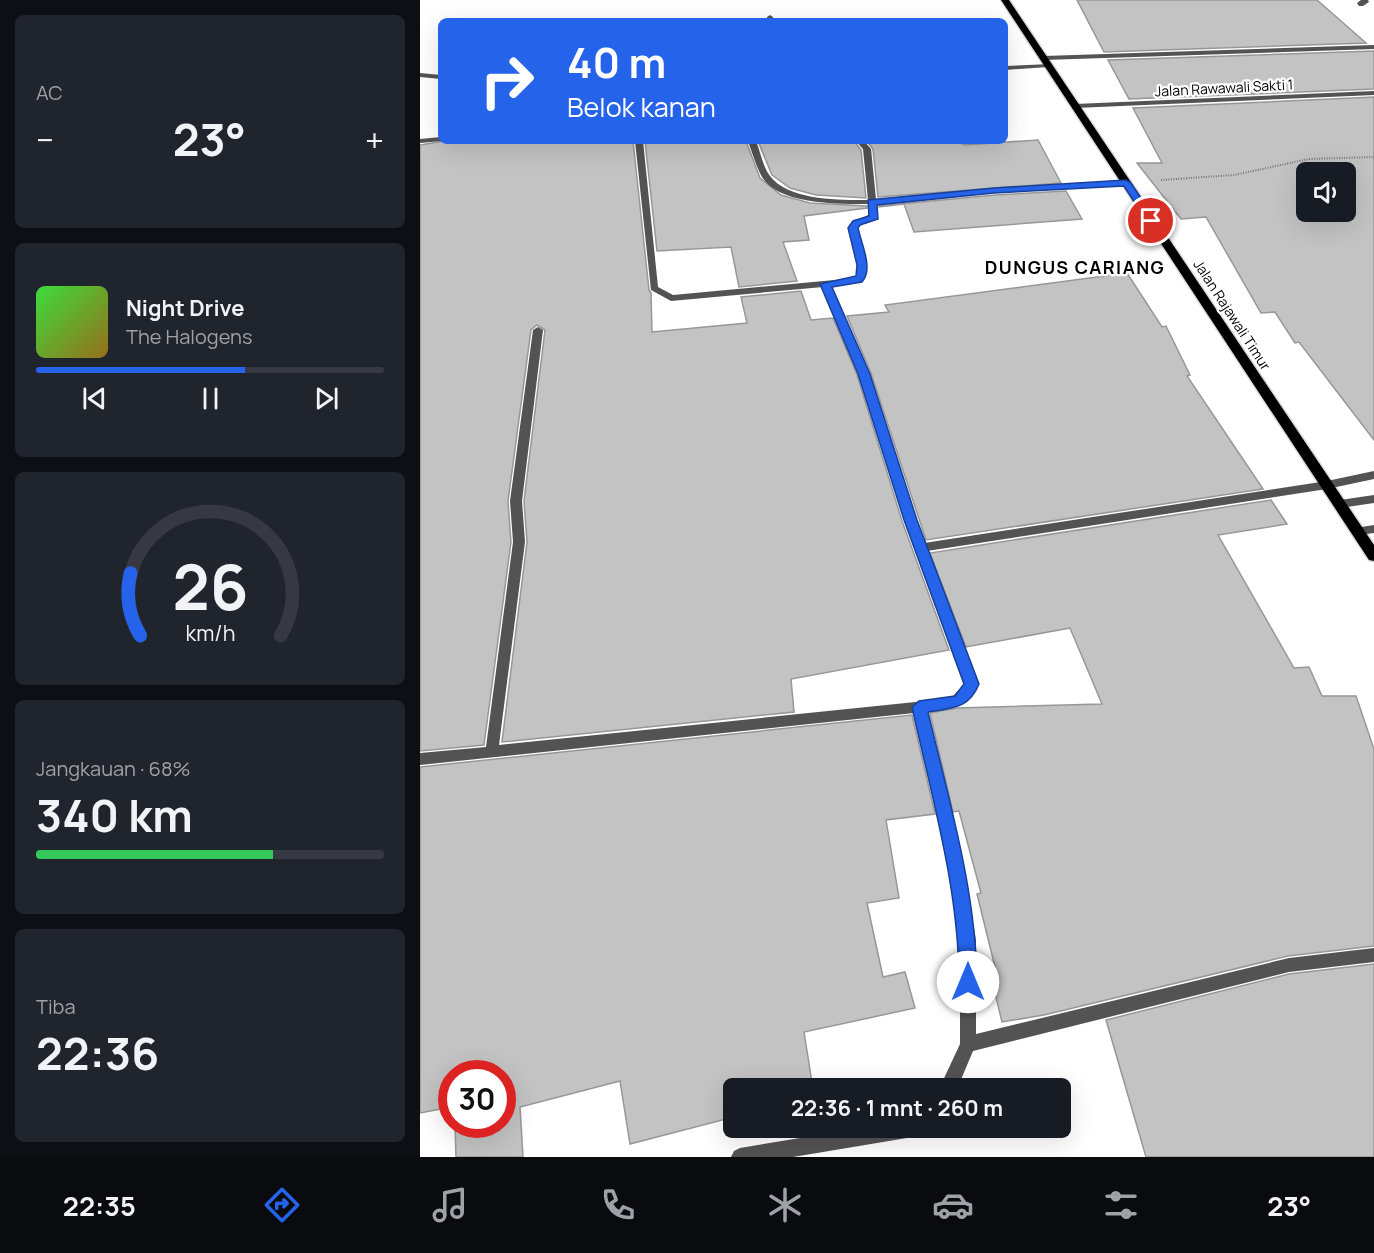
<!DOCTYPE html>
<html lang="id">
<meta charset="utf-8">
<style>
body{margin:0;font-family:Manrope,sans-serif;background:#20242c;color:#f1f3f6;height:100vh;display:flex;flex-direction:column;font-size:22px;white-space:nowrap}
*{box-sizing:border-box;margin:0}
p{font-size:20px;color:#9ea1a6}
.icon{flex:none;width:33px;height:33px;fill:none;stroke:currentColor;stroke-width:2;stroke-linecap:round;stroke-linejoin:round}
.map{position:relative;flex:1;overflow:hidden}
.sheet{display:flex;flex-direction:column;gap:15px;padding:15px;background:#0d0f14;width:420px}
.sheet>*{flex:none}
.guide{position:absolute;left:18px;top:18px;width:570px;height:126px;border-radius:9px;box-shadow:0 6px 24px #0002;background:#2563eb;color:#fff;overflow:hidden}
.tools{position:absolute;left:876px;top:162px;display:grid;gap:12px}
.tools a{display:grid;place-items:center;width:60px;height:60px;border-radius:9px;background:#171b24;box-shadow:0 6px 24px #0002;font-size:30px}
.speed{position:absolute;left:18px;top:1060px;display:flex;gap:12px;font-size:30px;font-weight:700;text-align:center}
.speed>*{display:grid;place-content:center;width:78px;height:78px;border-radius:50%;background:#171b24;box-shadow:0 6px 24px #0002;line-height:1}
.speed .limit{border:9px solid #d22;background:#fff;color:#111}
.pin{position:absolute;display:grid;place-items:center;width:51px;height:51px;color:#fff;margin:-26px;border:3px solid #fff;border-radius:50%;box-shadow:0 2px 6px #0007}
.me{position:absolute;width:66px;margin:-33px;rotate:0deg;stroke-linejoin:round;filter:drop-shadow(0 0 4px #0008)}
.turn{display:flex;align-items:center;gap:21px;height:126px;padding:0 30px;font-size:27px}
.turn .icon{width:78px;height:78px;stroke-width:2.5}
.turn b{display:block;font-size:42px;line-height:51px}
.big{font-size:45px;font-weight:700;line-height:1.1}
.sheet .tile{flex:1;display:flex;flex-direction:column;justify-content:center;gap:9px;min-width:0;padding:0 21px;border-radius:9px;background:#20242c}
.sheet .dial{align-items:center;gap:0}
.dial svg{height:156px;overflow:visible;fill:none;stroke:#363941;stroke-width:7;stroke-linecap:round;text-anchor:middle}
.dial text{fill:#f1f3f6;stroke:none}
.song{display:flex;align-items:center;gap:18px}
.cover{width:72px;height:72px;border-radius:9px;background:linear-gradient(135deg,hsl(120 70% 55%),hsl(40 70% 35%))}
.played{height:6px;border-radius:3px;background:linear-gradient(90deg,#2563eb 60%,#363941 60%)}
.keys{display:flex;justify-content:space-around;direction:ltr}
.heat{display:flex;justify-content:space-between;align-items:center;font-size:33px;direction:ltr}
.charge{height:9px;border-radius:4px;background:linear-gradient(90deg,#34c759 68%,#363941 0)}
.trip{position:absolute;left:303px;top:1078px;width:348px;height:60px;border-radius:9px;background:#171b24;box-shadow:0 6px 24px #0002;font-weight:700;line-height:60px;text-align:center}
.tab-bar{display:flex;height:96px;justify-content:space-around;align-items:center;background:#090b0e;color:#9ea1a6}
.tab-bar .icon{width:42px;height:42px}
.tab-bar .selected{color:#2563eb}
.tab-bar b{font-size:27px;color:#f1f3f6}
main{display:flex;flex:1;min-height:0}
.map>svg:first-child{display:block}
.building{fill:#c3c3c3;stroke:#979797;stroke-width:1.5;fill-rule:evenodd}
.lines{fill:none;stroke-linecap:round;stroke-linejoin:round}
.primary-casing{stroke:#dbdbdb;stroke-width:3}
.path{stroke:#757575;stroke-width:2;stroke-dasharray:1 1.5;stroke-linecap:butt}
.service{fill:#535353;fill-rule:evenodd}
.minor{fill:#535353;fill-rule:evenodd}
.primary{fill:#000;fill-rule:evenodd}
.route{fill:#2563eb;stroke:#184099;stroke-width:1.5}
.labels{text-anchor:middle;stroke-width:4.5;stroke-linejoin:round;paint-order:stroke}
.far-street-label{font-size:14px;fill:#000;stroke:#fff}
.far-district-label{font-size:18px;font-weight:bold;letter-spacing:1.5px;fill:#000;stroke:#fff}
</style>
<main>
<section class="sheet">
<div class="tile"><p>AC</p>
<div class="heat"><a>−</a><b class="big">23°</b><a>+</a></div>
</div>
<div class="tile">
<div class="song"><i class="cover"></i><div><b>Night Drive</b><p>The Halogens</p></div></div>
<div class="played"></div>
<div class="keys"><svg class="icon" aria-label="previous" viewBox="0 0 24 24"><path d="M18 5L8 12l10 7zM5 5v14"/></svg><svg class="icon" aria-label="pause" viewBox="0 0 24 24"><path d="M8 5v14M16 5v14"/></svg><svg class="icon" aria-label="next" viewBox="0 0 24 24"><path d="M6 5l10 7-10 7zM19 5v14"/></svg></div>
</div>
<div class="tile dial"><svg viewBox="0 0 100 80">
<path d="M14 69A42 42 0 1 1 86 69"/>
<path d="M14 69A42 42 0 0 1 9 37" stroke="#2563eb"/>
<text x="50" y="56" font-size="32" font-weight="700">26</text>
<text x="50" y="72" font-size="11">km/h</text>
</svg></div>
<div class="tile"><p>Jangkauan · 68%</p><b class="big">340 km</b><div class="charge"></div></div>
<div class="tile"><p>Tiba</p><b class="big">22:36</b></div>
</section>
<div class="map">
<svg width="954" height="1157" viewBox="0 0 954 1157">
<rect width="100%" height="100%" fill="#fff"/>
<g class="building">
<polygon points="657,0 897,0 946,43 684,52"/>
<polygon points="954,51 954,89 709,99 688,60"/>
<path d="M954 97V440L879 342 875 343 855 312 841 313 786 217 761 219 717 163H742L713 108ZM886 172H926V212H886Z"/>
<polygon points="618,140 641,183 458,197 453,149 447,141 535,141 545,145"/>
<polygon points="24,141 213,141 229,290 231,293 232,332 327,323 321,297 381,291 391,320 413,318 437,375 482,521 529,650 371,679 374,712 82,742 107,542 104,501 125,330 117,325 111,330 88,501 91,542 64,745 0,751 0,145"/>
<polygon points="225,141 326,141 340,178 361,195 390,203 447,206 447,208 384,216 389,240 363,242 377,281 319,287 311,247 237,251"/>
<polygon points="338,141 434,141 441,150 446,198 396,195 370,188 352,175"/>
<polygon points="646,191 662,219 494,232 484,204 459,207 459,206 575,195"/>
<polygon points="707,273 742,327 746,326 770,375 767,376 843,489 506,540 451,373 427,316 469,312 465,305"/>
<polygon points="851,500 867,524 798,535 874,668 889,667 902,696 936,696 954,749 954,946 868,956 624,1015 582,1022 569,968 575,967 557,894 561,893 539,811 533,812 510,713 537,708 682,704 650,628 546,647 510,553"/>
<polygon points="492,715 515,814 466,820 479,898 447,903 463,977 485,972 495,1008 384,1032 393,1089 314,1089 314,1117 210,1144 200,1081 100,1107 103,1157 36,1157 35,1125 82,1125 82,1074 32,1074 32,1107 0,1113 0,767"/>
<polygon points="954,964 954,1157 726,1157 686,1020 869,974"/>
</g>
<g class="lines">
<g class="primary-casing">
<polygon id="primary" points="581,0 589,0 954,545 954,561 949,560"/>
</g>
<polyline class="path" points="741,180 814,175 889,159 954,157"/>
<g class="service">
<polygon points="954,495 954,503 920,508 914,504 920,500"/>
<polygon points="954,525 954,533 939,535 933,531 935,528"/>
</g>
<g class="minor">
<polygon points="941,0 948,0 949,2 943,6 939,6 937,3"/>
<polygon points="350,15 353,17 353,21 347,21 347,17"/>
<polygon points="954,45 954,49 624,60 621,58 624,56"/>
<polygon points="630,64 630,66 628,67 585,70 585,66"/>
<polygon points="0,73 21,75 21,79 0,77"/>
<polygon points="954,91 954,95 655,108 651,106 655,104"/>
<polygon points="21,137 22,141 0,143 0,139"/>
<path d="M215 141H223L238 287 253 295 436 278 439 273 429 225 450 214 449 204C419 204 359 205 342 177 336 166 332 152 328 141H336C340 151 343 167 350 176 369 201 420 200 448 200L443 149 436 141H444L451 149 456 199 575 189 709 181V185H706L575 193 457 204V217L437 226 447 273 442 282 411 286 449 374 504 543 907 481 954 471V479L907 489 507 551 558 684C545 707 531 709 507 711L544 872 556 940V1034L869 958 954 948V962L869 972 553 1051 537 1089H519L540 1044V940L530 872 494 713 0 765V753L66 747 93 542 90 501 113 330 118 327 123 330 102 501 105 542 79 745 515 700 532 697 544 684 484 520 439 374 403 287 251 301 231 290Z"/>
<polygon points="441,1128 502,1128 499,1134 493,1137 373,1157 311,1157 314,1151 320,1148"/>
</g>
<use href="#primary" class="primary"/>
</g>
<path class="route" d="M706 180 711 183 736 221 735 223H728L704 186 574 193 457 205 458 219 440 225 438 228C441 243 454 269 442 282L412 287 450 374 497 520 559 684C549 709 532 708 508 712 529 801 556 890 557 982L554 988 548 990 541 988 539 982C539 889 512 798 492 707L499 701 535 696 544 684 484 520 438 374 400 284 436 276 437 265 428 228 433 221 449 216 448 200 574 188Z"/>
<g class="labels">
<g class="far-street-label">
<text transform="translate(804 88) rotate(-3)" y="5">Jalan Rawawali Sakti 1</text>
<text transform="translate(812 315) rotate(57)" y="5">Jalan Rajawali Timur</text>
</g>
<g class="far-district-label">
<text x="655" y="274">DUNGUS CARIANG</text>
</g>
</g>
</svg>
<div class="tools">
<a><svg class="icon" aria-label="sound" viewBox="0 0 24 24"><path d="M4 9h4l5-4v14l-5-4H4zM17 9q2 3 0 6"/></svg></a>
</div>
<div class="speed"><div class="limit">30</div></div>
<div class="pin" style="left:731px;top:221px;background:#d93025"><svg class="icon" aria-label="arrive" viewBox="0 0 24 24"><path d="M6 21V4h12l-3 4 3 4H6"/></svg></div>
<svg class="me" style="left:548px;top:982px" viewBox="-20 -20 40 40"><circle r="19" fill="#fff"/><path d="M0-13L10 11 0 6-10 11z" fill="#2563eb"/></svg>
<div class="trip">22:36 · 1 mnt · 260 m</div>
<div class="guide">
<div class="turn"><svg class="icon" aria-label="right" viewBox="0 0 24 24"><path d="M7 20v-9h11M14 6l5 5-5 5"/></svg><div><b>40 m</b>Belok kanan</div></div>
</div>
</div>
</main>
<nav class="tab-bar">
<b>22:35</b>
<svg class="icon selected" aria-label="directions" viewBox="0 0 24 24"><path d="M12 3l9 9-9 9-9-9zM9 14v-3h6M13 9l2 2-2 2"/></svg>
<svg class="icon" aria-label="music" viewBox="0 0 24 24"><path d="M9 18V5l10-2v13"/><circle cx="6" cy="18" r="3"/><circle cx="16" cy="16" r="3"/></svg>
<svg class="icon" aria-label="phone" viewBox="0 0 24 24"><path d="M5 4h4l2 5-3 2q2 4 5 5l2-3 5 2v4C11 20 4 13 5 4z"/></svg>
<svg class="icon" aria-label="climate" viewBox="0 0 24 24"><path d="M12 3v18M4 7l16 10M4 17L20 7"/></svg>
<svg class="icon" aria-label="car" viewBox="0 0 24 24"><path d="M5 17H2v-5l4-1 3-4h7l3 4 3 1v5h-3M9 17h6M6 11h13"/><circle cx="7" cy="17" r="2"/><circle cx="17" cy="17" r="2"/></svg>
<svg class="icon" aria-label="filters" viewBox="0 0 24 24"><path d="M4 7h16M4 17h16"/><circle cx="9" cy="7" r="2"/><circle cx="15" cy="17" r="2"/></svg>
<b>23°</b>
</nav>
